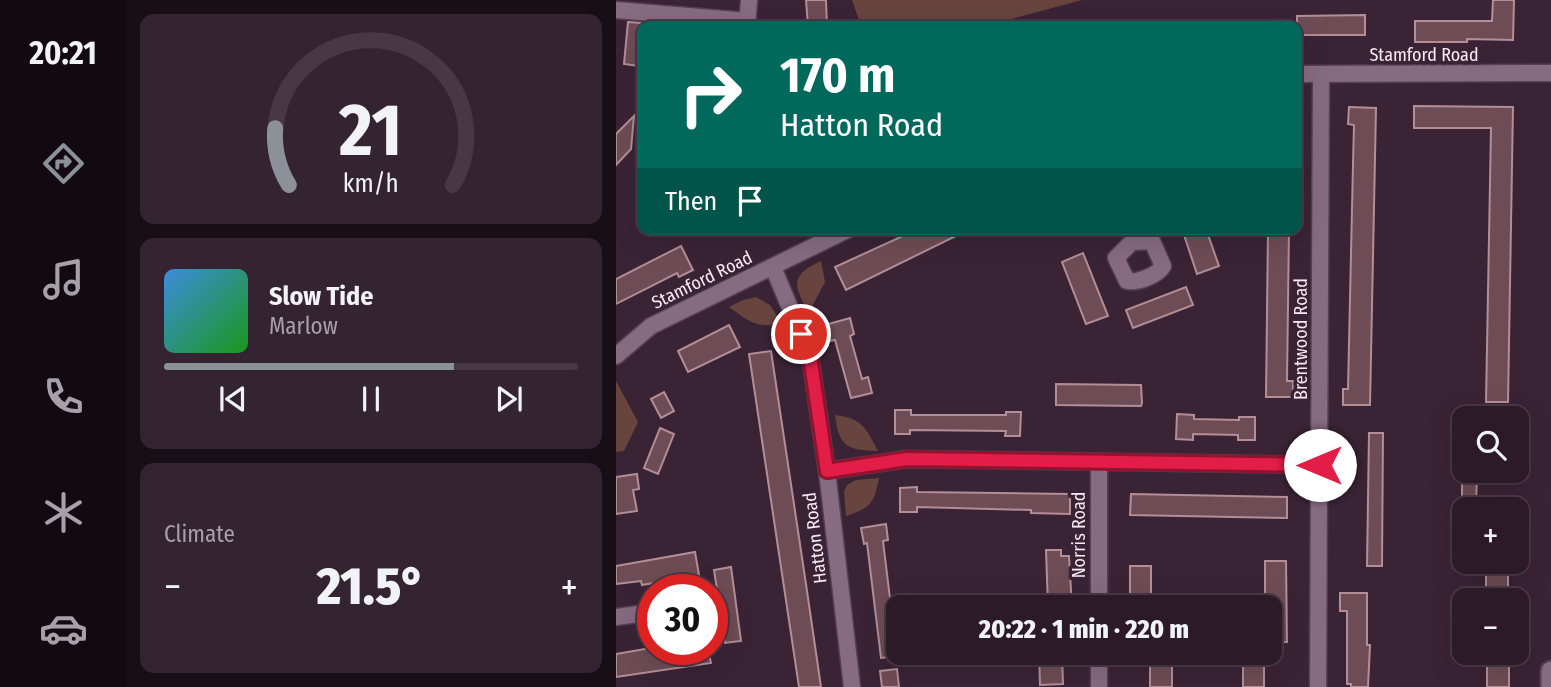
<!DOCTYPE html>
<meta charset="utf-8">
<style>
body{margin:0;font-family:"Fira Sans Condensed",sans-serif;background:#342330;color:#f1f3f6;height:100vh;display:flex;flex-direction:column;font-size:26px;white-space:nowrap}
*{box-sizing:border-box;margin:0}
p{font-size:23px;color:#a6a1a8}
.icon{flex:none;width:38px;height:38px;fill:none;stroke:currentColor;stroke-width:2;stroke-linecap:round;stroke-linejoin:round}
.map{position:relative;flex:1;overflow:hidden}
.drawer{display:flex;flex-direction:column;gap:14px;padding:14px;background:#180e16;width:490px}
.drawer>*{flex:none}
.top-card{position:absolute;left:21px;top:21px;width:665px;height:214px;border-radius:14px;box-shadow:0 7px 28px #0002,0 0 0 2px #483845;background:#00695c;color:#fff;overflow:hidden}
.tools{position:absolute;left:836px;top:406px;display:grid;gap:14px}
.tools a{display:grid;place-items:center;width:77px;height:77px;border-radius:14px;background:#2c1a28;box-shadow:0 7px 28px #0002,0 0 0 2px #483845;font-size:35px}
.speed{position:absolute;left:21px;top:574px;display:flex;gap:14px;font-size:35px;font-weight:700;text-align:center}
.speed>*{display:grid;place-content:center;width:91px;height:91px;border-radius:50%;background:#2c1a28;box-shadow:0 7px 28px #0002,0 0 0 2px #483845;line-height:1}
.speed .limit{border:10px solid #d22;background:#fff;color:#111}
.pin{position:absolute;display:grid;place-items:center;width:60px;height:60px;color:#fff;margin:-30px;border:4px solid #fff;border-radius:50%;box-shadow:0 2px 7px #0007}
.me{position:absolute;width:77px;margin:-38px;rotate:270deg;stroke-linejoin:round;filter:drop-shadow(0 0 5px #0008)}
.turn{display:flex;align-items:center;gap:24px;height:147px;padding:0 28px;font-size:32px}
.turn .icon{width:91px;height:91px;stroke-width:2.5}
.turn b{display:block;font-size:49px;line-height:60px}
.then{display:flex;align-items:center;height:66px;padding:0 28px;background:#0003;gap:14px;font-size:26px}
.big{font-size:52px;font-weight:800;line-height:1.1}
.drawer .widget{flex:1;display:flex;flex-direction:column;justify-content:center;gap:10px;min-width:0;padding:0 24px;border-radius:14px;background:#342330}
.drawer .dial{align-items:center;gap:0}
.dial svg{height:182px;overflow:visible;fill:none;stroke:#483845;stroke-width:7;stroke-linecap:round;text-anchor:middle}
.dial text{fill:#f1f3f6;stroke:none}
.song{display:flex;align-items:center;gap:21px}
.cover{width:84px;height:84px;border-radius:10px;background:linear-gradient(135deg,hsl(210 70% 55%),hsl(120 70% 35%))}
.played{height:7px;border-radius:4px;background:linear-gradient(90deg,#8c9099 70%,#483845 70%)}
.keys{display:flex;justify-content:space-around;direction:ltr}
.heat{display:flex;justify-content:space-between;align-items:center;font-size:38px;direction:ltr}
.trip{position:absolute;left:270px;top:595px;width:396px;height:70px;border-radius:14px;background:#2c1a28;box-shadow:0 7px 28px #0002,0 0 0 2px #483845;font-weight:800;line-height:70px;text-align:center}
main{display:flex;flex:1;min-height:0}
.menu{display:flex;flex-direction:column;width:126px;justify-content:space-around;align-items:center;background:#120a10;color:#a6a1a8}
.menu .icon{width:49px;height:49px}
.menu .active{color:#8c9099}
.menu b{font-size:32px;color:#f1f3f6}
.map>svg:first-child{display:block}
.green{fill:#67453e}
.building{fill:#6e4c55;stroke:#b38e97;stroke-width:2}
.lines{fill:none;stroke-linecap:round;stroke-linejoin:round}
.minor-casing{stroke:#544050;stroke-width:19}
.tertiary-casing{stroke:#544050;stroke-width:23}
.minor{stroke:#876b81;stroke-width:16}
.tertiary{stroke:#876b81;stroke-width:19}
.route-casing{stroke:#92132f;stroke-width:18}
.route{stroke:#e11d48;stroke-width:12}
.labels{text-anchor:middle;stroke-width:7;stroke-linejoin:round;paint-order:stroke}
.street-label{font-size:18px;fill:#f8e9f5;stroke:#3a2335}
</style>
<main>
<nav class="menu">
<b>20:21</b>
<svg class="icon active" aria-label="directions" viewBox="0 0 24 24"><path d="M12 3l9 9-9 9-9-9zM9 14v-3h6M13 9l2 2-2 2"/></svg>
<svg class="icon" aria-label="music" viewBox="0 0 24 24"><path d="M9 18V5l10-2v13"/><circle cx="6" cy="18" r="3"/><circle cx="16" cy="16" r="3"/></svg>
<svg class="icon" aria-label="phone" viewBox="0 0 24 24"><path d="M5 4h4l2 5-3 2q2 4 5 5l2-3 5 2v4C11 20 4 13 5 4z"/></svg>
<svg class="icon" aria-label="climate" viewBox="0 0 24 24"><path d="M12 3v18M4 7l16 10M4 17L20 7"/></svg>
<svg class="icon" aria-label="car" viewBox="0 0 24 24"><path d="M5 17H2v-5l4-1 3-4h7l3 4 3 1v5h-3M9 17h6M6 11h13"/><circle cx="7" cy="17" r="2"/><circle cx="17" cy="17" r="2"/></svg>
</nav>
<section class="drawer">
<div class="widget dial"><svg viewBox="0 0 100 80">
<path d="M14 69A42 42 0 1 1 86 69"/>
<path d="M14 69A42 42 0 0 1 8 44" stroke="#8c9099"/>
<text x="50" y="56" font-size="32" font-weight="700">21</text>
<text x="50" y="72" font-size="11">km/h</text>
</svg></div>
<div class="widget">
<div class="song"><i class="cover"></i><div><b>Slow Tide</b><p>Marlow</p></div></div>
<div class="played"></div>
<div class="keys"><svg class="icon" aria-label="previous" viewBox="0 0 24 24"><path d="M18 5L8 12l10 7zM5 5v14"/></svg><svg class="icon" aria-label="pause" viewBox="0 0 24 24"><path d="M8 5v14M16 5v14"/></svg><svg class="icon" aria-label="next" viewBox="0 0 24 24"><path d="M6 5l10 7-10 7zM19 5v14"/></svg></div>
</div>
<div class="widget"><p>Climate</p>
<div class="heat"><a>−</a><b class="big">21.5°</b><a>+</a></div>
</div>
</section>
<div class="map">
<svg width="935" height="687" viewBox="0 0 935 687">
<rect width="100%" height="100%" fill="#3a2335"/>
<g class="green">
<polygon points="236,0 466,0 369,26 245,26"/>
<path d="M205 261 209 282 193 312C176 285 175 275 205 261Z"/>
<path d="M140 297 154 305 166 324C139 328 134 322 113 307L127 300Z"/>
<polygon points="0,381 22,422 8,451 0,452"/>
<path d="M219 415C246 418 250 428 262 451 231 450 223 447 219 415Z"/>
<path d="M263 478C258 503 255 508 230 516L228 492 231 485 240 480Z"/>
</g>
<g class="building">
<polygon points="190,0 210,0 211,26 192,26"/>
<polygon points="877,0 898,0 897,40 851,39 851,42 799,42 799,21 876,21"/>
<polygon points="749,15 749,35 681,35 681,16"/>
<polygon points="12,22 26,23 23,66 8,64"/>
<polygon points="798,106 897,107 892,402 870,402 875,128 798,128"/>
<polygon points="733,107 760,108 754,405 727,405 727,389 732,389 737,164 738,125 732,124"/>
<polygon points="18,116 15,149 0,165 0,134"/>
<polygon points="302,229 354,229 230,290 219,267"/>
<polygon points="566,229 590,229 603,266 581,274"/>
<polygon points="652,229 673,229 671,381 677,381 677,397 650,397"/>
<polygon points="65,246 77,270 63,277 61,273 0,304 0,279"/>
<polygon points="467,253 492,316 470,324 446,262"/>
<polygon points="570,287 577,305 517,328 510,310"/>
<polygon points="234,318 238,334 234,336 246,379 252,377 256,393 235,398 219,340 213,341 209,325"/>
<polygon points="113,325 124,347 72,372 62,351"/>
<polygon points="155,351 191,591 205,687 183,687 133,354"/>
<polygon points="440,384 525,385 526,403 525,406 440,405"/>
<polygon points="48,392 58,411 45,418 35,399"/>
<polygon points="279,410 295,410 295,415 390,415 390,412 405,412 404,436 389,436 390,431 294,430 294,434 279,434"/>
<polygon points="561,414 578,415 578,419 623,420 623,417 639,417 639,440 622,440 622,435 577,434 577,440 560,439"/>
<polygon points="44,428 58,434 42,474 28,468"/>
<polygon points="753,433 767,433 766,566 751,566"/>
<polygon points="846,471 861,471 860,509 849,509 849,535 846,535"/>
<polygon points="21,474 23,489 17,490 21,511 0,514 0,477"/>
<polygon points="301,487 301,492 454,494 454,514 415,513 415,510 301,507 301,512 284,512 284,488"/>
<polygon points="515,494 671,497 671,518 514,515"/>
<polygon points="270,524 272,540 267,541 281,656 265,658 251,543 248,544 245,528"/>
<polygon points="430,550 445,550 445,556 453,556 456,607 432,607"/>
<polygon points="79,552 83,575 26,585 25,581 0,584 0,566"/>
<polygon points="649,561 670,561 671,642 653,642 653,607 649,607"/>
<rect x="870" y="563" width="22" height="37"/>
<rect x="514" y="566" width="21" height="41"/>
<polygon points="115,567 125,641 109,643 98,570"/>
<polygon points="724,593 751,593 751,645 754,645 752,687 735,687 735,684 731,684 731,611 724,611"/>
<polygon points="29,649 92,649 95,663 0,677 0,654"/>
<polygon points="423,653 446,653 447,684 424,685"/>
<rect x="871" y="653" width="22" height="34"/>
<rect x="627" y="658" width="21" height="29"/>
<rect x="534" y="665" width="22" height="22"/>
<polygon points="281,669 283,687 266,687 264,671"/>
</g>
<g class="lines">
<g class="minor-casing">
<g id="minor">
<polyline points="0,10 132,21"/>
<polyline points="131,26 133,1"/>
<polyline points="681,74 935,73"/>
<path d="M536 241 547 266C542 275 522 283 511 281L500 258 516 242Z"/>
<polyline points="157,267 194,356 211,471 236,687"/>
<polyline points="0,356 35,326 233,229"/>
<polyline points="483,463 483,607"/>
<polyline points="211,471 291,459 704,465"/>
<polyline points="0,617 37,612"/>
<polyline points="483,653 483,687"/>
<polyline points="702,687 705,75"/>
</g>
</g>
<g class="tertiary-casing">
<polyline id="tertiary" points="935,687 935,671"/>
</g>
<use href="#minor" class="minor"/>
<use href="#tertiary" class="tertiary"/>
</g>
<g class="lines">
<g class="route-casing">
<polyline id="route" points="185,334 194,356 211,471 291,459 704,465"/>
</g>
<use href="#route" class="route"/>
</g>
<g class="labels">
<g class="street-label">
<text x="808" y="61">Stamford Road</text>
<text transform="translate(86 280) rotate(-26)" y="6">Stamford Road</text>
<text transform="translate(685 339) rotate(-90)" y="6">Brentwood Road</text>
<text transform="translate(463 535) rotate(-90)" y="6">Norris Road</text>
<text transform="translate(199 538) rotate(-97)" y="6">Hatton Road</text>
</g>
</g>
</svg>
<div class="tools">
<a><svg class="icon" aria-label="search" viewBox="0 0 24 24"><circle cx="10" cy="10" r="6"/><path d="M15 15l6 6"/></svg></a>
<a>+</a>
<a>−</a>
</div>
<div class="speed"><div class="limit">30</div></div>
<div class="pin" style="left:185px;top:334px;background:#d93025"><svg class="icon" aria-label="arrive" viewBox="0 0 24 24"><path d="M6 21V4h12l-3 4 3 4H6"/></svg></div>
<svg class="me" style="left:704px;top:465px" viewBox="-20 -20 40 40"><circle r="19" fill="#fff"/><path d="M0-13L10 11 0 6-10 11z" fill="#e11d48"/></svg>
<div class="trip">20:22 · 1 min · 220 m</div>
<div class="top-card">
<div class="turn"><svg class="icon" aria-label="right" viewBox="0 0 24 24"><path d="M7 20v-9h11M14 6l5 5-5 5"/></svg><div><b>170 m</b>Hatton Road</div></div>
<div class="then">Then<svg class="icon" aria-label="arrive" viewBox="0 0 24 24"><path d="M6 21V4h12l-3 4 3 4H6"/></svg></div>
</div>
</div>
</main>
